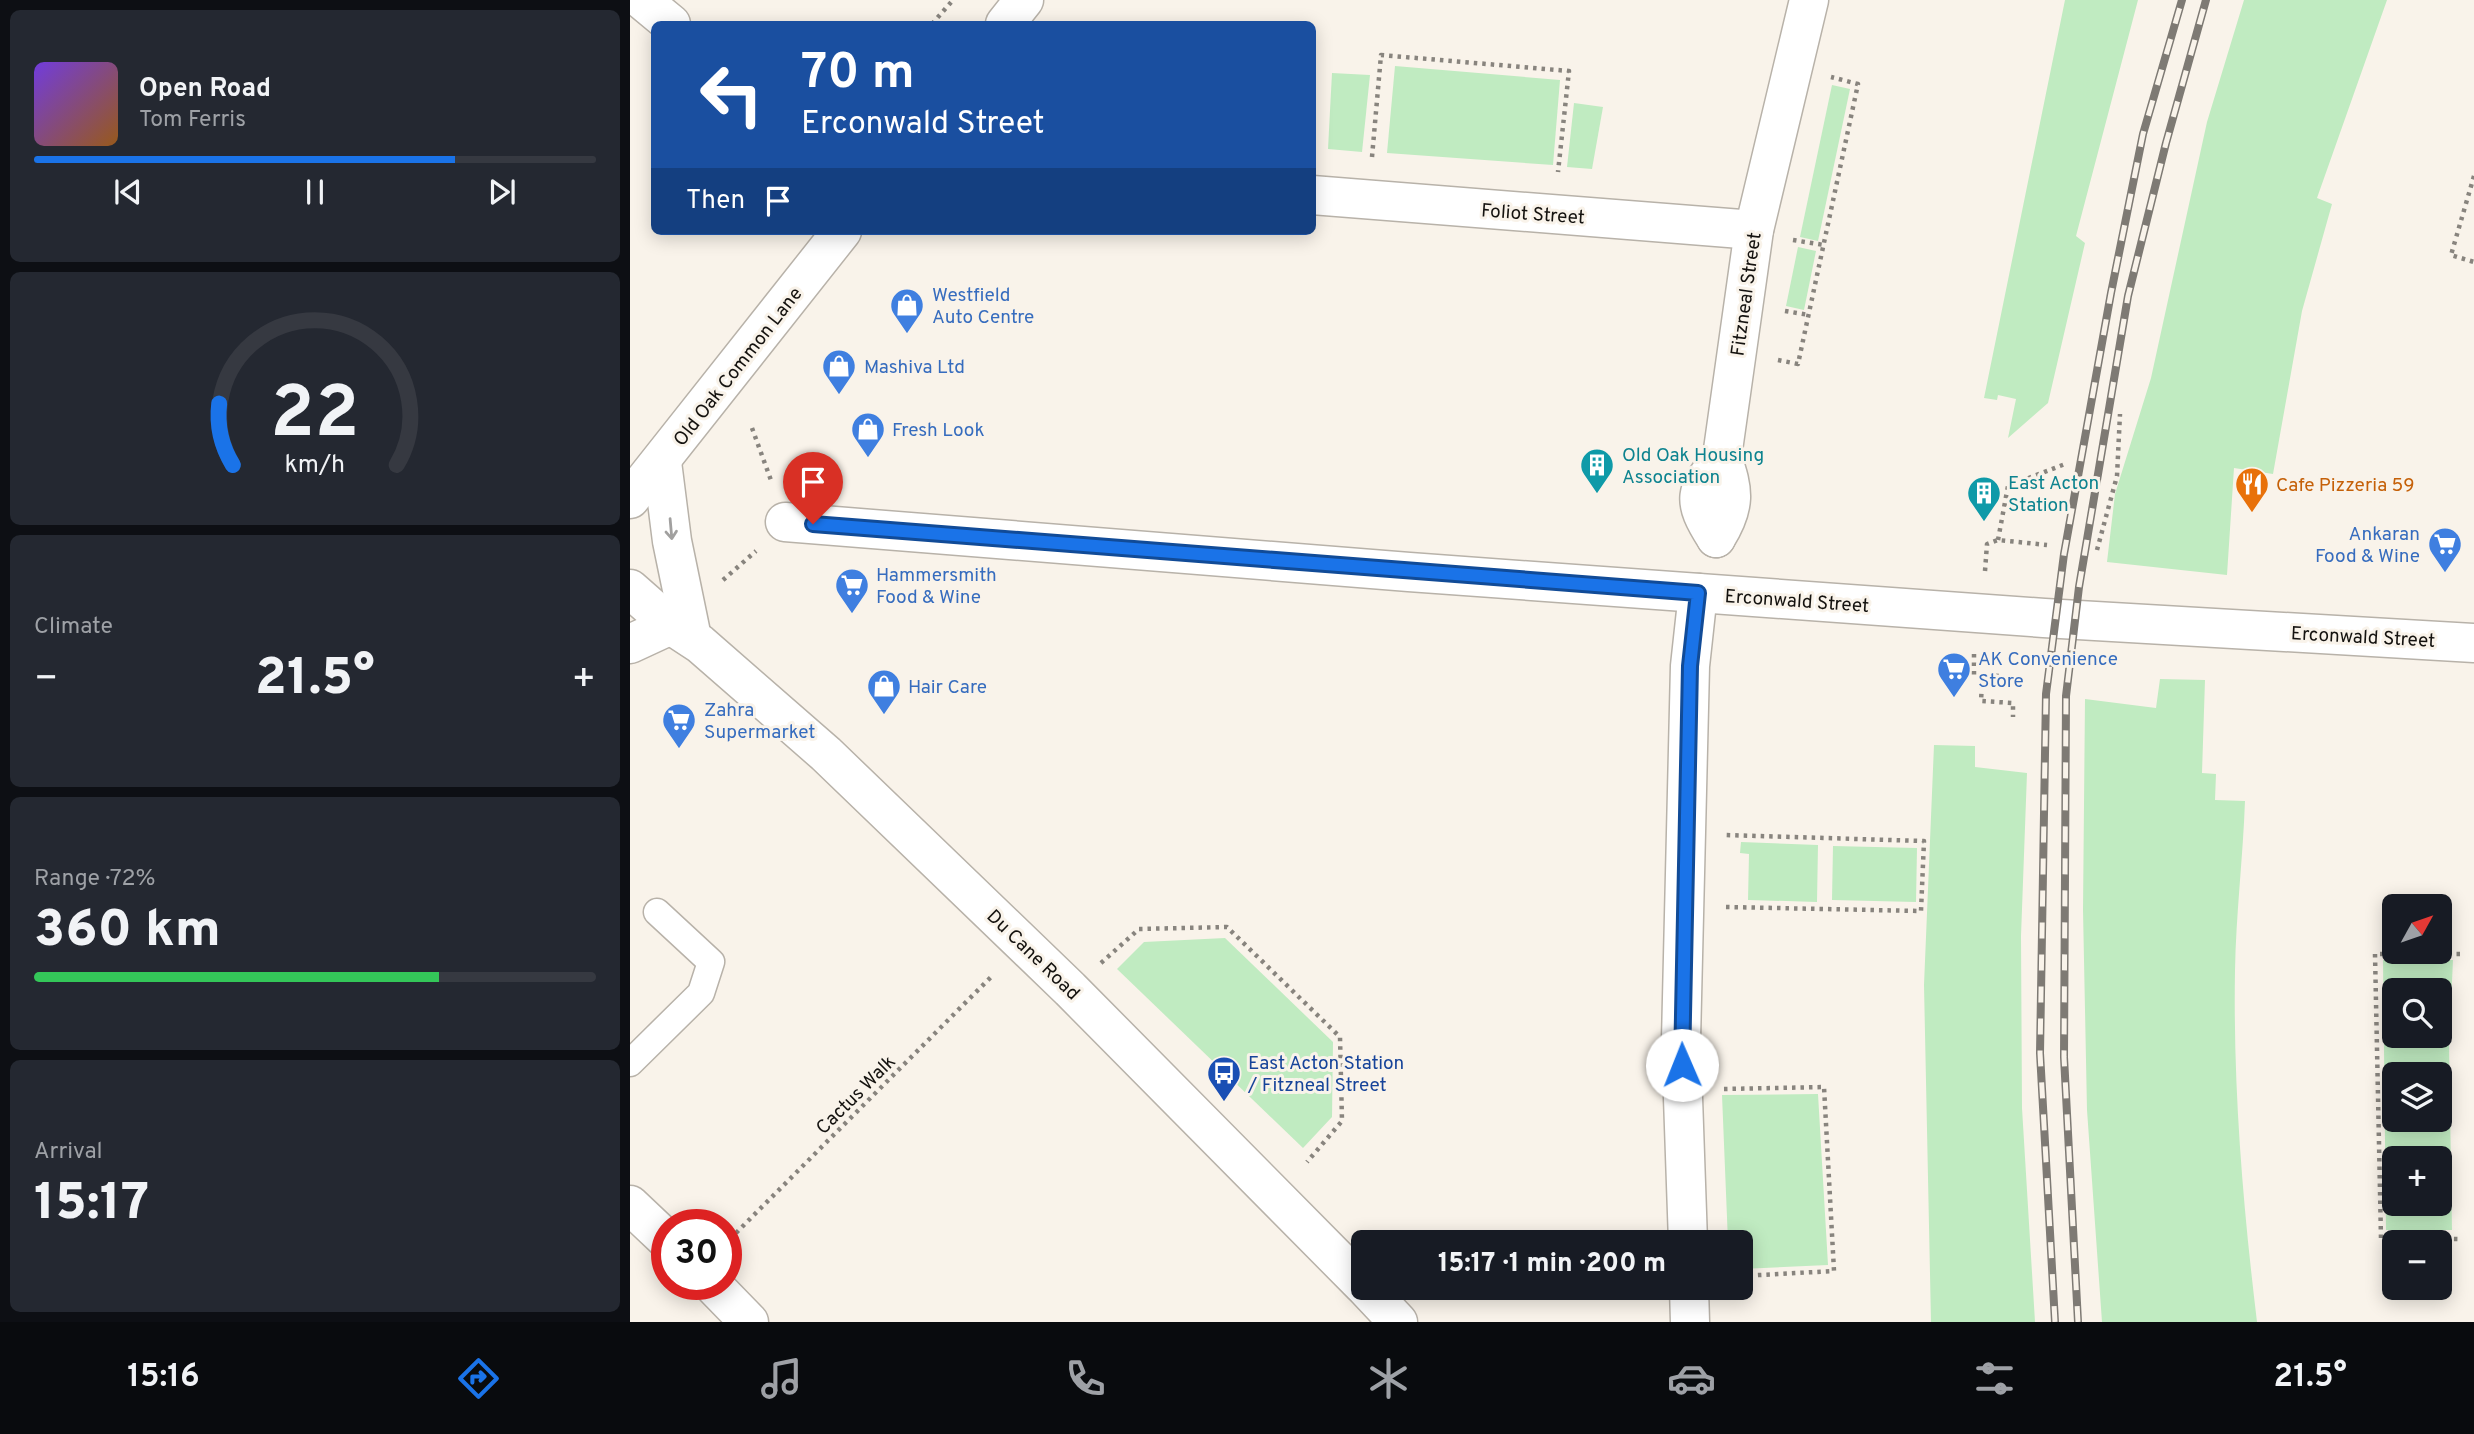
<!DOCTYPE html>
<meta charset="utf-8">
<style>
body{margin:0;font-family:Overpass,sans-serif;background:#242831;color:#f1f3f6;height:100vh;display:flex;flex-direction:column;font-size:26px;white-space:nowrap}
*{box-sizing:border-box;margin:0}
p{font-size:23px;color:#9ea1a6}
.icon{flex:none;width:38px;height:38px;fill:none;stroke:currentColor;stroke-width:2;stroke-linecap:round;stroke-linejoin:round}
.map{position:relative;flex:1;overflow:hidden}
.sheet{display:flex;flex-direction:column;gap:10px;padding:10px;background:#0d0f14;width:630px}
.sheet>*{flex:none}
.banner{position:absolute;left:21px;top:21px;width:665px;height:214px;border-radius:10px;box-shadow:0 4px 18px #0003;background:#1a4fa0;color:#fff;overflow:hidden}
.needle{width:46px;rotate:50deg}
.buttons{position:absolute;left:1752px;top:894px;display:grid;gap:14px}
.buttons a{display:grid;place-items:center;width:70px;height:70px;border-radius:10px;background:#171b24;box-shadow:0 4px 18px #0003;font-size:35px}
.speed{position:absolute;left:21px;top:1209px;display:flex;gap:14px;font-size:35px;font-weight:700;text-align:center}
.speed>*{display:grid;place-content:center;width:91px;height:91px;border-radius:50%;background:#171b24;box-shadow:0 4px 18px #0003;line-height:1}
.speed .limit{border:10px solid #d22;background:#fff;color:#111}
.pin{position:absolute;display:grid;place-items:center;width:60px;height:60px;color:#fff;margin:-72px -30px;border-radius:50% 50% 50% 0;rotate:-45deg;box-shadow:0 0 7px #0007}
.pin .icon{rotate:45deg}
.me{position:absolute;width:77px;margin:-38px;rotate:359deg;stroke-linejoin:round;filter:drop-shadow(0 0 5px #0008)}
.turn{display:flex;align-items:center;gap:24px;height:147px;padding:0 35px;font-size:32px}
.turn .icon{width:91px;height:91px;stroke-width:2.5}
.turn b{display:block;font-size:49px;line-height:60px}
.then{display:flex;align-items:center;height:66px;padding:0 35px;background:#0003;gap:14px;font-size:26px}
.big{font-size:52px;font-weight:800;line-height:1.1}
.sheet .tile{flex:1;display:flex;flex-direction:column;justify-content:center;gap:10px;min-width:0;padding:0 24px;border-radius:10px;background:#242831}
.sheet .dial{align-items:center;gap:0}
.dial svg{height:182px;overflow:visible;fill:none;stroke:#363941;stroke-width:7;stroke-linecap:round;text-anchor:middle}
.dial text{fill:#f1f3f6;stroke:none}
.song{display:flex;align-items:center;gap:21px}
.cover{width:84px;height:84px;border-radius:10px;background:linear-gradient(135deg,hsl(260 70% 55%),hsl(30 70% 35%))}
.played{height:7px;border-radius:4px;background:linear-gradient(90deg,#1a73e8 75%,#363941 75%)}
.keys{display:flex;justify-content:space-around;direction:ltr}
.heat{display:flex;justify-content:space-between;align-items:center;font-size:38px;direction:ltr}
.charge{height:10px;border-radius:5px;background:linear-gradient(90deg,#34c759 72%,#363941 0)}
.trip{position:absolute;left:721px;top:1230px;width:402px;height:70px;border-radius:10px;background:#171b24;box-shadow:0 4px 18px #0003;font-weight:800;line-height:70px;text-align:center}
.dock{display:flex;height:112px;justify-content:space-around;align-items:center;background:#090b0e;color:#9ea1a6}
.dock .icon{width:49px;height:49px}
.dock .selected{color:#1a73e8}
.dock b{font-size:32px;color:#f1f3f6}
main{display:flex;flex:1;min-height:0}
.map>svg:first-child{display:block}
.green{fill:#c0ebc1;fill-rule:evenodd}
.lines{fill:none;stroke-linecap:round;stroke-linejoin:round}
.lane-casing{stroke:#b8b2a9;stroke-width:29}
.street-casing{stroke:#b8b2a9;stroke-width:41}
.secondary-casing{stroke:#b8b2a9;stroke-width:41}
.path{stroke:#88847e;stroke-width:4.5;stroke-dasharray:3.5 5;stroke-linecap:butt}
.lane{stroke:#fff;stroke-width:26}
.street{stroke:#fff;stroke-width:38}
.secondary{stroke:#fff;stroke-width:38}
.rail-casing{stroke:#7e7a74;stroke-width:8}
.rail{stroke:#f9f3ea;stroke-width:5;stroke-dasharray:16;stroke-linecap:butt}
.oneway{stroke:#a1a09f}
.route-casing{stroke:#114b97;stroke-width:18}
.route{stroke:#1a73e8;stroke-width:12}
.labels{text-anchor:middle;stroke-width:6;stroke-linejoin:round;paint-order:stroke}
.street-label{font-size:19px;fill:#14120f;stroke:#f9f3ea}
.shop-label{font-size:19px;fill:#366cbe;stroke:#f9f3ea;text-anchor:start}
.culture-label{font-size:19px;fill:#0d838f;stroke:#f9f3ea;text-anchor:start}
.food-label{font-size:19px;fill:#c56008;stroke:#f9f3ea;text-anchor:start}
.transit-label{font-size:19px;fill:#164399;stroke:#f9f3ea;text-anchor:start}
</style>
<main>
<section class="sheet">
<div class="tile">
<div class="song"><i class="cover"></i><div><b>Open Road</b><p>Tom Ferris</p></div></div>
<div class="played"></div>
<div class="keys"><svg class="icon" aria-label="previous" viewBox="0 0 24 24"><path d="M18 5L8 12l10 7zM5 5v14"/></svg><svg class="icon" aria-label="pause" viewBox="0 0 24 24"><path d="M8 5v14M16 5v14"/></svg><svg class="icon" aria-label="next" viewBox="0 0 24 24"><path d="M6 5l10 7-10 7zM19 5v14"/></svg></div>
</div>
<div class="tile dial"><svg viewBox="0 0 100 80">
<path d="M14 69A42 42 0 1 1 86 69"/>
<path d="M14 69A42 42 0 0 1 8 42" stroke="#1a73e8"/>
<text x="50" y="56" font-size="32" font-weight="700">22</text>
<text x="50" y="72" font-size="11">km/h</text>
</svg></div>
<div class="tile"><p>Climate</p>
<div class="heat"><a>−</a><b class="big">21.5°</b><a>+</a></div>
</div>
<div class="tile"><p>Range · 72%</p><b class="big">360 km</b><div class="charge"></div></div>
<div class="tile"><p>Arrival</p><b class="big">15:17</b></div>
</section>
<div class="map">
<svg width="1844" height="1322" viewBox="0 0 1844 1322">
<rect width="100%" height="100%" fill="#f9f3ea"/>
<g class="green">
<polygon points="1435,0 1508,0 1446,236 1455,243 1418,403 1378,438 1386,399 1368,395 1367,400 1354,398"/>
<polygon points="1614,0 1757,0 1687,198 1702,204 1672,311 1643,474 1604,468 1597,575 1477,562 1485,494 1521,378 1577,122"/>
<polygon points="765,66 930,80 923,165 757,153"/>
<polygon points="702,73 740,75 732,152 698,149"/>
<polygon points="1202,85 1220,89 1188,241 1170,237"/>
<polygon points="944,103 973,107 962,169 937,167"/>
<polygon points="1168,247 1186,251 1174,310 1156,306"/>
<path d="M1530 679 1575 680 1572 773 1586 774 1585 800 1615 801C1613 857 1606 914 1605 971 1603 1088 1613 1206 1627 1322H1472L1457 1110 1453 910 1455 699 1526 708Z"/>
<polygon points="1304,745 1345,746 1345,767 1397,773 1391,936 1392,1108 1405,1322 1301,1322 1294,985"/>
<polygon points="1111,842 1188,845 1187,902 1118,900 1119,854 1110,853"/>
<polygon points="1203,846 1287,848 1286,902 1202,900"/>
<polygon points="595,938 703,1042 702,1117 673,1148 487,969 514,942"/>
<path d="M1753 960H1823L1819 1044 1822 1230H1756ZM1764 990H1810V1036H1764ZM1764 1074H1810V1120H1764ZM1764 1158H1810V1204H1764Z"/>
<polygon points="1188,1094 1198,1265 1111,1269 1111,1242 1098,1242 1092,1095"/>
</g>
<g class="lines">
<g class="lane-casing">
<polyline id="lane" points="0,1063 71,993 81,962 27,912"/>
</g>
<g class="street-casing">
<g id="street">
<polyline points="12,0 41,24"/>
<polyline points="682,195 1124,230"/>
<polyline points="155,522 779,572 1414,618 1844,643"/>
<path d="M1086 538C1106 506 1104 491 1092 457L1124 230 1179 0"/>
<path d="M1086 538C1061 499 1065 492 1092 457"/>
<polyline points="0,1205 37,1240"/>
<polyline points="1058,1242 1051,1040 1060,666 1068,593"/>
<polyline points="82,1284 119,1322"/>
<polyline points="1059,1288 1060,1322"/>
</g>
</g>
<g class="secondary-casing">
<g id="secondary">
<polyline points="375,24 394,0"/>
<polyline points="32,462 42,541 62,638"/>
<polyline points="0,499 212,231"/>
<polyline points="0,589 41,625 70,644 196,754 440,989 733,1285"/>
<polyline points="0,644 41,625"/>
<polyline points="736,1288 768,1322"/>
</g>
</g>
<g class="path">
<polyline points="302,24 323,0"/>
<polyline points="742,157 751,55 939,71 928,172"/>
<polyline points="1844,176 1821,255 1844,262"/>
<polyline points="1163,240 1194,245"/>
<polyline points="1155,311 1179,315"/>
<polyline points="1148,360 1168,364 1228,84 1201,77"/>
<polyline points="122,428 142,483"/>
<polyline points="1368,540 1378,486 1435,464"/>
<polyline points="1467,550 1487,476 1490,414"/>
<polyline points="1355,571 1357,544 1368,540 1417,545"/>
<polyline points="93,580 126,551"/>
<polyline points="1344,654 1344,675 1371,676 1370,684 1352,683 1351,701 1383,703 1383,717"/>
<polyline points="1096,907 1291,911 1294,841 1096,835"/>
<polyline points="1830,954 1745,954 1751,1238 1832,1239"/>
<polyline points="471,963 509,929 597,927 710,1037 712,1121 677,1162"/>
<polyline points="1094,1089 1194,1087 1204,1271 1111,1276"/>
<polyline points="106,1233 363,975"/>
</g>
<use href="#lane" class="lane"/>
<use href="#street" class="street"/>
<use href="#secondary" class="secondary"/>
<g class="rail-casing">
<g id="rail">
<polyline points="1425,1322 1410,1053 1416,694 1434,554 1481,293 1513,134 1552,0"/>
<polyline points="1448,1322 1434,1057 1436,696 1449,587 1498,296 1536,143 1576,0"/>
</g>
</g>
<use href="#rail" class="rail"/>
</g>
<defs><path id="oneway-shaft" d="M-6 0H5M1.5-3L5.5 0L1.5 3" fill="none" stroke-width="1.6" stroke-linecap="round" stroke-linejoin="round" transform="scale(1.75)"/></defs>
<use class="oneway" href="#oneway-shaft" transform="translate(41 529) rotate(85)"/>
<g class="lines">
<g class="route-casing">
<polyline id="route" points="183,524 1068,593 1060,666 1052,1065"/>
</g>
<use href="#route" class="route"/>
</g>
<defs>
<g id="shop-pin" transform="scale(1.75)"><path d="M0 17L-7.5 6A9.5 9.5 0 1 1 7.5 6Z" fill="#3f7fe0" stroke="#f9f3ea"/><path d="M-5-2.5h2.3a2.7 3.5 0 0 1 5.4 0H5L5.5 6h-11ZM-1.5-2.5h3a1.5 2.3 0 0 0-3 0Z" fill="#fff"/></g>
<g id="building-pin" transform="scale(1.75)"><path d="M0 17L-7.5 6A9.5 9.5 0 1 1 7.5 6Z" fill="#0f9aa8" stroke="#f9f3ea"/><path d="M-4-6H4V6H1V3H-1V6H-4ZM-2.5-4.3h1.7v1.8h-1.7ZM.8-4.3h1.7v1.8H.8ZM-2.5-1h1.7V.8h-1.7ZM.8-1h1.7V.8H.8Z" fill="#fff"/></g>
<g id="restaurant-pin" transform="scale(1.75)"><path d="M0 17L-7.5 6A9.5 9.5 0 1 1 7.5 6Z" fill="#e8710a" stroke="#f9f3ea"/><path d="M-5-6h1v4h1v-4h1v4h1v-4h1v5L-1.5 .5V6h-2V.5L-5-1ZM5-6V6H3V1.5H1.5Q1.5-4 5-6Z" fill="#fff"/></g>
<g id="supermarket-pin" transform="scale(1.75)"><path d="M0 17L-7.5 6A9.5 9.5 0 1 1 7.5 6Z" fill="#3f7fe0" stroke="#f9f3ea"/><path d="M-6-5.5h2.5l.6 2H6L4.5 2H-2.5L-4.4-4H-6ZM-1.5 3.2a1.3 1.3 0 1 0 .1 0ZM3 3.2a1.3 1.3 0 1 0 .1 0Z" fill="#fff"/></g>
<g id="bus-pin" transform="scale(1.75)"><path d="M0 17L-7.5 6A9.5 9.5 0 1 1 7.5 6Z" fill="#1a4fb4" stroke="#f9f3ea"/><path d="M-5-6H5V4H4V6H2V4H-2V6H-4V4H-5ZM-3.5-4V0h7V-4ZM-3.5 1.2v1.5H-2V1.2ZM2 1.2v1.5H3.5V1.2Z" fill="#fff"/></g>
</defs>
<g fill-rule="evenodd">
<use href="#shop-pin" x="277" y="305"/>
<use href="#shop-pin" x="209" y="366"/>
<use href="#shop-pin" x="238" y="429"/>
<use href="#building-pin" x="967" y="465"/>
<use href="#restaurant-pin" x="1622" y="484"/>
<use href="#building-pin" x="1354" y="493"/>
<use href="#supermarket-pin" x="1815" y="544"/>
<use href="#supermarket-pin" x="222" y="585"/>
<use href="#supermarket-pin" x="1324" y="669"/>
<use href="#shop-pin" x="254" y="686"/>
<use href="#supermarket-pin" x="49" y="720"/>
<use href="#bus-pin" x="594" y="1073"/>
</g>
<g class="labels">
<g class="street-label">
<text transform="translate(903 213) rotate(4)" y="7">Foliot Street</text>
<text transform="translate(1115 294) rotate(-82)" y="7">Fitzneal Street</text>
<text transform="translate(107 366) rotate(-52)" y="7">Old Oak Common Lane</text>
<text transform="translate(1167 600) rotate(4)" y="7">Erconwald Street</text>
<text transform="translate(1733 636) rotate(3)" y="7">Erconwald Street</text>
<text transform="translate(404 954) rotate(44)" y="7">Du Cane Road</text>
<text transform="translate(225 1094) rotate(-45)" y="7">Cactus Walk</text>
</g>
<g class="shop-label">
<text x="302" y="301">Westfield<tspan x="302" dy="22">Auto Centre</tspan></text>
<text x="234" y="373">Mashiva Ltd</text>
<text x="262" y="436">Fresh Look</text>
<text x="1790" y="540" text-anchor="end">Ankaran<tspan x="1790" dy="22">Food &amp; Wine</tspan></text>
<text x="246" y="581">Hammersmith<tspan x="246" dy="22">Food &amp; Wine</tspan></text>
<text x="1348" y="665">AK Convenience<tspan x="1348" dy="22">Store</tspan></text>
<text x="278" y="693">Hair Care</text>
<text x="74" y="716">Zahra<tspan x="74" dy="22">Supermarket</tspan></text>
</g>
<g class="culture-label">
<text x="992" y="461">Old Oak Housing<tspan x="992" dy="22">Association</tspan></text>
<text x="1378" y="489">East Acton<tspan x="1378" dy="22">Station</tspan></text>
</g>
<g class="food-label">
<text x="1646" y="491">Cafe Pizzeria 59</text>
</g>
<g class="transit-label">
<text x="618" y="1069">East Acton Station<tspan x="618" dy="22">/ Fitzneal Street</tspan></text>
</g>
</g>
</svg>
<div class="buttons">
<a><svg class="needle" viewBox="-14 -14 28 28"><path d="M0-13l5 13h-10z" fill="#e53935"/><path d="M0 13l5-13h-10z" fill="#9ea1a6"/></svg></a>
<a><svg class="icon" aria-label="search" viewBox="0 0 24 24"><circle cx="10" cy="10" r="6"/><path d="M15 15l6 6"/></svg></a>
<a><svg class="icon" aria-label="layers" viewBox="0 0 24 24"><path d="M12 4l9 5-9 5-9-5zM3 14l9 5 9-5"/></svg></a>
<a>+</a>
<a>−</a>
</div>
<div class="speed"><div class="limit">30</div></div>
<div class="pin" style="left:183px;top:524px;background:#d93025"><svg class="icon" aria-label="arrive" viewBox="0 0 24 24"><path d="M6 21V4h12l-3 4 3 4H6"/></svg></div>
<svg class="me" style="left:1052px;top:1065px" viewBox="-20 -20 40 40"><circle r="19" fill="#fff"/><path d="M0-13L10 11 0 6-10 11z" fill="#1a73e8"/></svg>
<div class="trip">15:17 · 1 min · 200 m</div>
<div class="banner">
<div class="turn"><svg class="icon" aria-label="left" viewBox="0 0 24 24"><path d="M17 20v-9H6M10 6l-5 5 5 5"/></svg><div><b>70 m</b>Erconwald Street</div></div>
<div class="then">Then<svg class="icon" aria-label="arrive" viewBox="0 0 24 24"><path d="M6 21V4h12l-3 4 3 4H6"/></svg></div>
</div>
</div>
</main>
<nav class="dock">
<b>15:16</b>
<svg class="icon selected" aria-label="directions" viewBox="0 0 24 24"><path d="M12 3l9 9-9 9-9-9zM9 14v-3h6M13 9l2 2-2 2"/></svg>
<svg class="icon" aria-label="music" viewBox="0 0 24 24"><path d="M9 18V5l10-2v13"/><circle cx="6" cy="18" r="3"/><circle cx="16" cy="16" r="3"/></svg>
<svg class="icon" aria-label="phone" viewBox="0 0 24 24"><path d="M5 4h4l2 5-3 2q2 4 5 5l2-3 5 2v4C11 20 4 13 5 4z"/></svg>
<svg class="icon" aria-label="climate" viewBox="0 0 24 24"><path d="M12 3v18M4 7l16 10M4 17L20 7"/></svg>
<svg class="icon" aria-label="car" viewBox="0 0 24 24"><path d="M5 17H2v-5l4-1 3-4h7l3 4 3 1v5h-3M9 17h6M6 11h13"/><circle cx="7" cy="17" r="2"/><circle cx="17" cy="17" r="2"/></svg>
<svg class="icon" aria-label="filters" viewBox="0 0 24 24"><path d="M4 7h16M4 17h16"/><circle cx="9" cy="7" r="2"/><circle cx="15" cy="17" r="2"/></svg>
<b>21.5°</b>
</nav>
